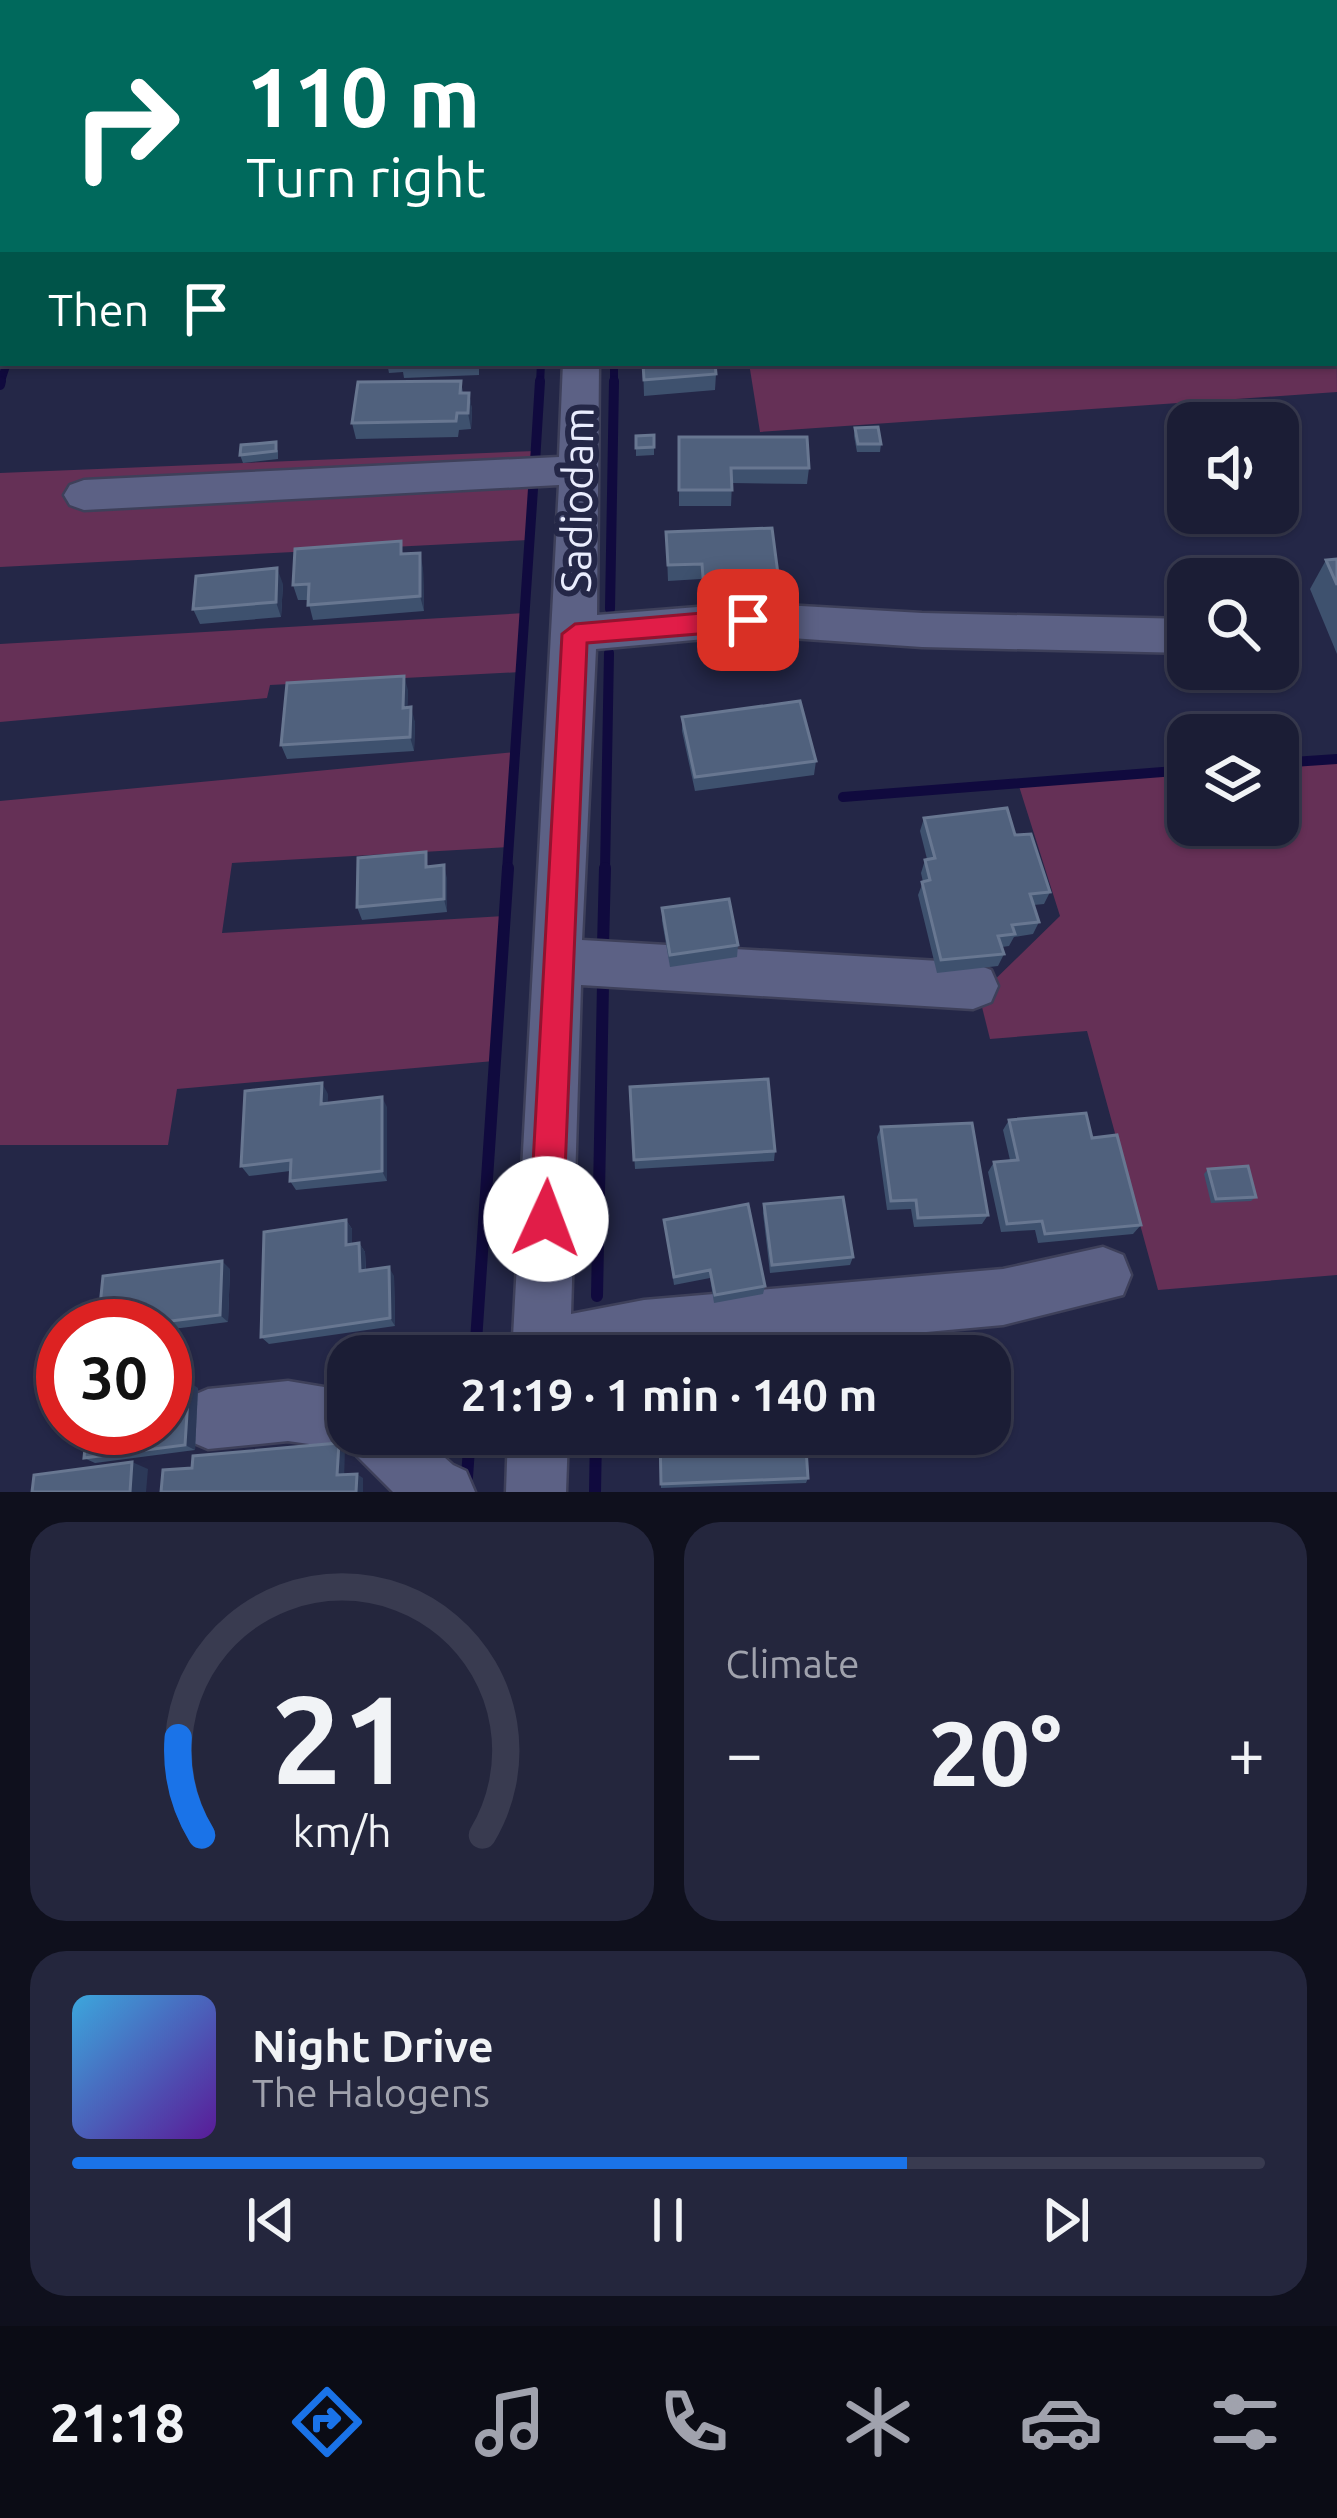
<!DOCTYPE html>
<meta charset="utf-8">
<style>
body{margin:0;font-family:Ubuntu,sans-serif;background:#24263d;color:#f1f3f6;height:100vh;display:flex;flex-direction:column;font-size:45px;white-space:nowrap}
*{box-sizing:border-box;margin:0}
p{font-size:39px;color:#a0a2ad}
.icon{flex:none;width:66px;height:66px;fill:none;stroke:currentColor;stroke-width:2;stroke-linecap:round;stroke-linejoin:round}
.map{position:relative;height:1492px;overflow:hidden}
.panel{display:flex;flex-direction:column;gap:30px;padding:30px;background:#0f101d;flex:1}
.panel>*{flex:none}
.hud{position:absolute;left:0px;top:0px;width:1338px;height:366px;box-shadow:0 3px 9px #0004,0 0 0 3px #393b50;background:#00695c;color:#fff;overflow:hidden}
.fabs{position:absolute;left:1167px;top:402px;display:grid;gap:24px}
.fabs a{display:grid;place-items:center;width:132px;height:132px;border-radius:24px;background:#1b1d35;box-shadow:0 3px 9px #0004,0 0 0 3px #393b50;font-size:60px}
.speed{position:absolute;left:36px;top:1299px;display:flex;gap:24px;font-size:60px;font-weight:700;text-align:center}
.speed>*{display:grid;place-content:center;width:156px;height:156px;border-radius:50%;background:#1b1d35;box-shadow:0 3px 9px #0004,0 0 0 3px #393b50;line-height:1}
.speed .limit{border:18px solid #d22;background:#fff;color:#111}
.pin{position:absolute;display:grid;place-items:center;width:102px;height:102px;color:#fff;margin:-51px;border-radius:24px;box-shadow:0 6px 18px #0006}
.me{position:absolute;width:132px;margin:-66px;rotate:2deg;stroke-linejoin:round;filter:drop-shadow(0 0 9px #0008)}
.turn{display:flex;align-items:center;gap:42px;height:252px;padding:0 48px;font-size:54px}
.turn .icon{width:156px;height:156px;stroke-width:2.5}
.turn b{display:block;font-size:84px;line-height:102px}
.then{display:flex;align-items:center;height:114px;padding:0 48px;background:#0003;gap:24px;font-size:45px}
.big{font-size:90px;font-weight:700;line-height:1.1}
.panel .card{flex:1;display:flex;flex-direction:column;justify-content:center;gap:18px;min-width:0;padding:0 42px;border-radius:36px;background:#24263d}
.panel .dial{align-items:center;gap:0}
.dial svg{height:312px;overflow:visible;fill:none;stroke:#393b50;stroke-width:7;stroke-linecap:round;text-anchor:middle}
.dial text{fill:#f1f3f6;stroke:none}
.song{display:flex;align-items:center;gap:36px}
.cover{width:144px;height:144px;border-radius:18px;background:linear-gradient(135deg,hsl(200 70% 55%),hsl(270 70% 35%))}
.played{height:12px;border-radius:6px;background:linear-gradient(90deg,#1a73e8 70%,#393b50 70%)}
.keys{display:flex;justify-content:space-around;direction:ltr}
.heat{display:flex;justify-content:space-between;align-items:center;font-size:66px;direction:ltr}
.panel .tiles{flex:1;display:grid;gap:30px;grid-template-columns:1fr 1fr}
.card:last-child{grid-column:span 2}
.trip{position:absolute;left:327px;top:1335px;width:684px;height:120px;border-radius:36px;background:#1b1d35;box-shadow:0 3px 9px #0004,0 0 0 3px #393b50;font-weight:700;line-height:120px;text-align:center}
.dock{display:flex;height:192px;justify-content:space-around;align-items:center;background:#0b0c15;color:#a0a2ad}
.dock .icon{width:84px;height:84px}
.dock .on{color:#1a73e8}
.dock b{font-size:54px;color:#f1f3f6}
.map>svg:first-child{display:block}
.green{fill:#653056}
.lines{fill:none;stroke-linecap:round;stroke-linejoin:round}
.stream-far2{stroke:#100a3e;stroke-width:8}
.stream-far1{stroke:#100a3e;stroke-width:10}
.stream{stroke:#100a3e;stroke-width:12}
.minor-casing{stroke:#3e405a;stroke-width:5}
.minor{fill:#5c6185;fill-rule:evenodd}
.wall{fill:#3e516e}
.shaded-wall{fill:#2c3958}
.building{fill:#50617d;stroke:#687791;stroke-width:3}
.route{fill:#e11d48;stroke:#92132f;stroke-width:3}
.labels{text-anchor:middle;stroke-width:12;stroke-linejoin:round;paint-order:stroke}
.street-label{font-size:42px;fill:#e9ecfd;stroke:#242747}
</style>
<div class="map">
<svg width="1337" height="1492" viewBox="0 0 1337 1492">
<rect width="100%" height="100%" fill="#242747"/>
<g class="green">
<polygon points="1335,128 1337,392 760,432 749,363 1335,363"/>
<polygon points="535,451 529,540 0,567 0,473"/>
<polygon points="525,613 521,672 270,685 267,698 0,722 0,644"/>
<polygon points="516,752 509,847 232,863 222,933 504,916 494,1061 177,1089 168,1145 0,1145 0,801"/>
<polygon points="1337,759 1337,1275 1158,1290 1087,1031 990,1039 979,995 1060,916 1018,783 1188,770 1188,825 1278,825 1278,763"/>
</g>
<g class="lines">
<g class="stream-far2">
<polyline points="0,384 7,363"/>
<polyline points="540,384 541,363"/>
<polyline points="614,384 614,363"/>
</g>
<g class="stream-far1">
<polyline points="0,385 1,381"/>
<polyline points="535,462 540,381"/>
<polyline points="610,609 614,381"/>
<polyline points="1278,763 1337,759"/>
<polyline points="843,797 1188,770"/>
<polyline points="507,871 534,474"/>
<polyline points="605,871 609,653"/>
</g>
<g class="stream">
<polyline points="603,946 605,868"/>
<polyline points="597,1296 603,984"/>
<polyline points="475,1356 508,868"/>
<polyline points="467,1477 470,1434"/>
<polyline points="595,1492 596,1434"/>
</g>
<g class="minor-casing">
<g id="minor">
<rect x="580" y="0" width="30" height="3"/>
<polygon points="1274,0 1304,0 1306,3 1276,3"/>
<rect x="1335" y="76" width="2" height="22"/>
<polygon points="563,363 599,363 597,615 748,603 922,613 1188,619 1188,653 922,647 748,635 596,649 582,940 973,963 991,970 998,986 991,1002 973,1009 581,985 571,1314 644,1300 1003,1269 1103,1247 1123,1255 1131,1275 1123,1295 1003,1325 662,1356 512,1356 559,485 84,510 70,505 64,495 70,485 84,480 559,457"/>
<polygon points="288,1381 348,1391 348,1434 418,1434 453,1465 466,1471 475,1492 393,1492 351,1450 288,1441 208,1449 187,1440 178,1419 187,1398 208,1389"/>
<polygon points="508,1434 568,1434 566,1492 506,1492"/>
</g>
</g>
<use href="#minor" class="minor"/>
</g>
<g class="wall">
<rect x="641" y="0" width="95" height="3"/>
<polygon points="387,363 479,363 479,375 404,378 403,372 389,373"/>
<polygon points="643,363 716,374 715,390 644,396"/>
<polygon points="461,381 463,393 469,393 472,410 471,429 459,430 458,437 356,439 352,423"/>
<polygon points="855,428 881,444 880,452 857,452 854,436"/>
<polygon points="654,435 654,455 636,456 636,436"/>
<polygon points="679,437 809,468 807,484 732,483 731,506 679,506"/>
<polygon points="278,450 278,459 243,463 240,455"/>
<polygon points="666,532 778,574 777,589 703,592 701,579 668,581"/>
<polygon points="404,554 423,568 424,611 313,620 308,600 298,600 293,585"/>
<polygon points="1337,559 1337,654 1310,589 1326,560"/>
<polygon points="283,584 281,617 200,624 193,609"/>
<polygon points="408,690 407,708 415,722 414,751 287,759 281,745"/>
<polygon points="682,717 816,761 814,775 695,791 682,731"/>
<polygon points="924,818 1015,835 1050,892 1044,904 1034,905 1039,922 1033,934 1014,937 1009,946 1002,947 1004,954 998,966 937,973 918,895 923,882 921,873 925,860 927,859 920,831"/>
<polygon points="430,866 447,878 447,912 362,920 357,907"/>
<polygon points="662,908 738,945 737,957 670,967 662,921"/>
<polygon points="630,1087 775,1151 774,1161 635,1169"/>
<polygon points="328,1094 327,1103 387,1107 387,1181 296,1190 290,1181 290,1171 249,1176 241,1166"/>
<polygon points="1009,1120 1092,1138 1141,1225 1133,1234 1038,1243 1035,1230 1001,1232 988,1172 994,1162 1010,1160 1003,1130"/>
<polygon points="881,1127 988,1215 982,1224 914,1227 911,1209 887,1210 877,1137"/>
<polygon points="1208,1169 1256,1197 1251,1201 1211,1203 1204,1174"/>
<polygon points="764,1204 853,1257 850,1265 770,1273 763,1213"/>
<polygon points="346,1220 352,1229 352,1245 359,1243 365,1252 366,1270 394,1276 395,1326 269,1344 261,1337"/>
<polygon points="664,1220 765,1286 763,1294 714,1303 710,1278 674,1285"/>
<polygon points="230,1269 228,1322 165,1330 165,1326 98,1326"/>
<polygon points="198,1388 195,1450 95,1463 84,1458"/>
<polygon points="660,1434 808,1478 806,1483 661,1488"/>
</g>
<g class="shaded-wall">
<polygon points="469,393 472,410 471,429 468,413"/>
<polygon points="420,553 423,568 424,611 420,596"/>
<polygon points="277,568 283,584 281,617 276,602"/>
<polygon points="404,676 408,690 407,722 403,708"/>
<polygon points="411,707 415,722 414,751 410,737"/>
<polygon points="444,865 447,878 447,912 444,899"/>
<polygon points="322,1083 328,1094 327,1114 321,1104"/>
<polygon points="382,1097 387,1107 387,1181 382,1171"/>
<polygon points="346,1220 352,1229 352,1254 346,1245"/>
<polygon points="359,1243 365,1252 366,1279 360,1271"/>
<polygon points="222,1261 230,1269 228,1322 220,1315"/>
<polygon points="389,1267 394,1276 395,1326 390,1318"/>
<polygon points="189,1382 198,1388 195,1450 185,1445"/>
<polygon points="339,1443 345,1449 344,1480 337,1475"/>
<polygon points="132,1462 148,1469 146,1492 130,1492"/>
<polygon points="357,1474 363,1478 363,1492 356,1492"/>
</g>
<g class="building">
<polygon points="467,0 501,0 501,3 459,3 467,2"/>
<polygon points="642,0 726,0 688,3 643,3"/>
<polygon points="643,363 715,363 716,374 644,380"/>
<polygon points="461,381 460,393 469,393 468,413 457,413 456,421 352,423 358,382"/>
<polygon points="878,427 881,444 858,444 855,428"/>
<polygon points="654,435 654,447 636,448 636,436"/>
<polygon points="679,437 807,437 809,468 731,468 732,490 679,490"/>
<polygon points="276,442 276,451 240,455 241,445"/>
<polygon points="772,528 778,574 703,577 702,564 668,565 666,532"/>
<polygon points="401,541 401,554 420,553 420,596 308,605 309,584 293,585 295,549"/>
<polygon points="1337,559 1337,585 1326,560"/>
<polygon points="277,568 276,602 193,609 196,576"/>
<polygon points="404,676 403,708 411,707 410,737 281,745 287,683"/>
<polygon points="800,701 816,761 695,777 682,717"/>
<polygon points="1007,808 1015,835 1031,834 1050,892 1030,894 1039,922 1012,925 1015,934 998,936 1004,954 941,960 922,882 930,880 925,860 935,858 924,818"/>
<polygon points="426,852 426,867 444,865 444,899 357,907 358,858"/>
<polygon points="729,899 738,945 670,955 662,908"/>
<polygon points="768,1079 775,1151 634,1160 630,1087"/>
<polygon points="322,1083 321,1104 382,1097 382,1171 290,1181 291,1160 241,1166 245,1091"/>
<polygon points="1086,1113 1092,1138 1117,1135 1141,1225 1045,1234 1042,1221 1007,1224 994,1162 1018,1160 1009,1120"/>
<polygon points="972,1123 988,1215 918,1218 916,1200 891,1201 881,1127"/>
<polygon points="1248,1166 1256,1197 1216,1199 1208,1169"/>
<polygon points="843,1197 853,1257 772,1265 764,1204"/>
<polygon points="748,1204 765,1286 715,1295 710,1270 674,1277 664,1220"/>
<polygon points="346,1220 346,1245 359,1243 360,1271 389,1267 390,1318 261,1337 264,1232"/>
<polygon points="222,1261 220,1315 130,1326 98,1326 103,1276"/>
<polygon points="189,1382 185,1445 84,1458 87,1428 165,1428 165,1385"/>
<polygon points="660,1434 805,1434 808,1478 661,1484"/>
<polygon points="339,1443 337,1475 357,1474 356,1492 161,1492 163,1470 192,1468 193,1456"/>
<polygon points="132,1462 130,1492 32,1492 34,1475"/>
</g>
<polygon class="route" points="748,609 761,620 748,630 587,643 563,1219 558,1231 546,1236 535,1231 530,1219 562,634 575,624"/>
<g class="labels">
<g class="street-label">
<text transform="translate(577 500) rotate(-89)" y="15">Sadiodam</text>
</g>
</g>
</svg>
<div class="fabs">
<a><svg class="icon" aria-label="sound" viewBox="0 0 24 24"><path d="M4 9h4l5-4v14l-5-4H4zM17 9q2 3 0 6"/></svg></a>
<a><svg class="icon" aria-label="search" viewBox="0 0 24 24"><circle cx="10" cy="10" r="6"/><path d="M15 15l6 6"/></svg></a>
<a><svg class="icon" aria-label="layers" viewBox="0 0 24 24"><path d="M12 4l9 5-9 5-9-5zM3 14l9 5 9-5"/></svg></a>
</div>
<div class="speed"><div class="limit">30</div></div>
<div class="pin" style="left:748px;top:620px;background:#d93025"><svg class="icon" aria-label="arrive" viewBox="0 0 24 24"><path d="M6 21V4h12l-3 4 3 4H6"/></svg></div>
<svg class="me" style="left:546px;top:1219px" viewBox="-20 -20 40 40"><circle r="19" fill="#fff"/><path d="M0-13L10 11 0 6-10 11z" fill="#e11d48"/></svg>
<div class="trip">21:19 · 1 min · 140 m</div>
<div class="hud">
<div class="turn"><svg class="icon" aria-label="right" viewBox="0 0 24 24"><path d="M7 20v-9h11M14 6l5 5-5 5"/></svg><div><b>110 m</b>Turn right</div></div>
<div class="then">Then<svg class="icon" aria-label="arrive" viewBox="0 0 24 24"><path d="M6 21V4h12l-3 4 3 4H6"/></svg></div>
</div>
</div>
<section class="panel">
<div class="tiles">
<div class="card dial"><svg viewBox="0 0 100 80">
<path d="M14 69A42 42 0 1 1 86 69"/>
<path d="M14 69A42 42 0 0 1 8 44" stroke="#1a73e8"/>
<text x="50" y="56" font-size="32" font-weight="700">21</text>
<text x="50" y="72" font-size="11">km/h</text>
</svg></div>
<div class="card"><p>Climate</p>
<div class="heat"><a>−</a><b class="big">20°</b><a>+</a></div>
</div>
<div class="card">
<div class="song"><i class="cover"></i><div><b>Night Drive</b><p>The Halogens</p></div></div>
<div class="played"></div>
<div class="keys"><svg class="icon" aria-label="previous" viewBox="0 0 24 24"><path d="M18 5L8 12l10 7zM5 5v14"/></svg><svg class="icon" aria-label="pause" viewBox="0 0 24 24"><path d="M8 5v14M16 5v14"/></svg><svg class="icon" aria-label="next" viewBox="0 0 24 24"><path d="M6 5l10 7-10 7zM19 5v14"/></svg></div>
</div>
</div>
</section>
<nav class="dock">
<b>21:18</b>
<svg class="icon on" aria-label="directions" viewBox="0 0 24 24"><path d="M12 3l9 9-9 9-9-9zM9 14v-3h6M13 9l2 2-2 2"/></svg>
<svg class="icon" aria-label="music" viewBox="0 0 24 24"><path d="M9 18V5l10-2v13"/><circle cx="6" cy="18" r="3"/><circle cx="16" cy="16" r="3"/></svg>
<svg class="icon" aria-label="phone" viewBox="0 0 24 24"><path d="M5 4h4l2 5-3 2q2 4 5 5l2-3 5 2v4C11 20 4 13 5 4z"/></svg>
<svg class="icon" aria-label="climate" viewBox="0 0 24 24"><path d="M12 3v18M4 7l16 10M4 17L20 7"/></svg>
<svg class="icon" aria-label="car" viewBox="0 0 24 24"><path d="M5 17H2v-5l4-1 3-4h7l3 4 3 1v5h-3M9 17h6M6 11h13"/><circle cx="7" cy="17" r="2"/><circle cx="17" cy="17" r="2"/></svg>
<svg class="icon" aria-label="filters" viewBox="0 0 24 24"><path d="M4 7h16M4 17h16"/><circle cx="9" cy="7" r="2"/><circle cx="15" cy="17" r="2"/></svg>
</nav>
